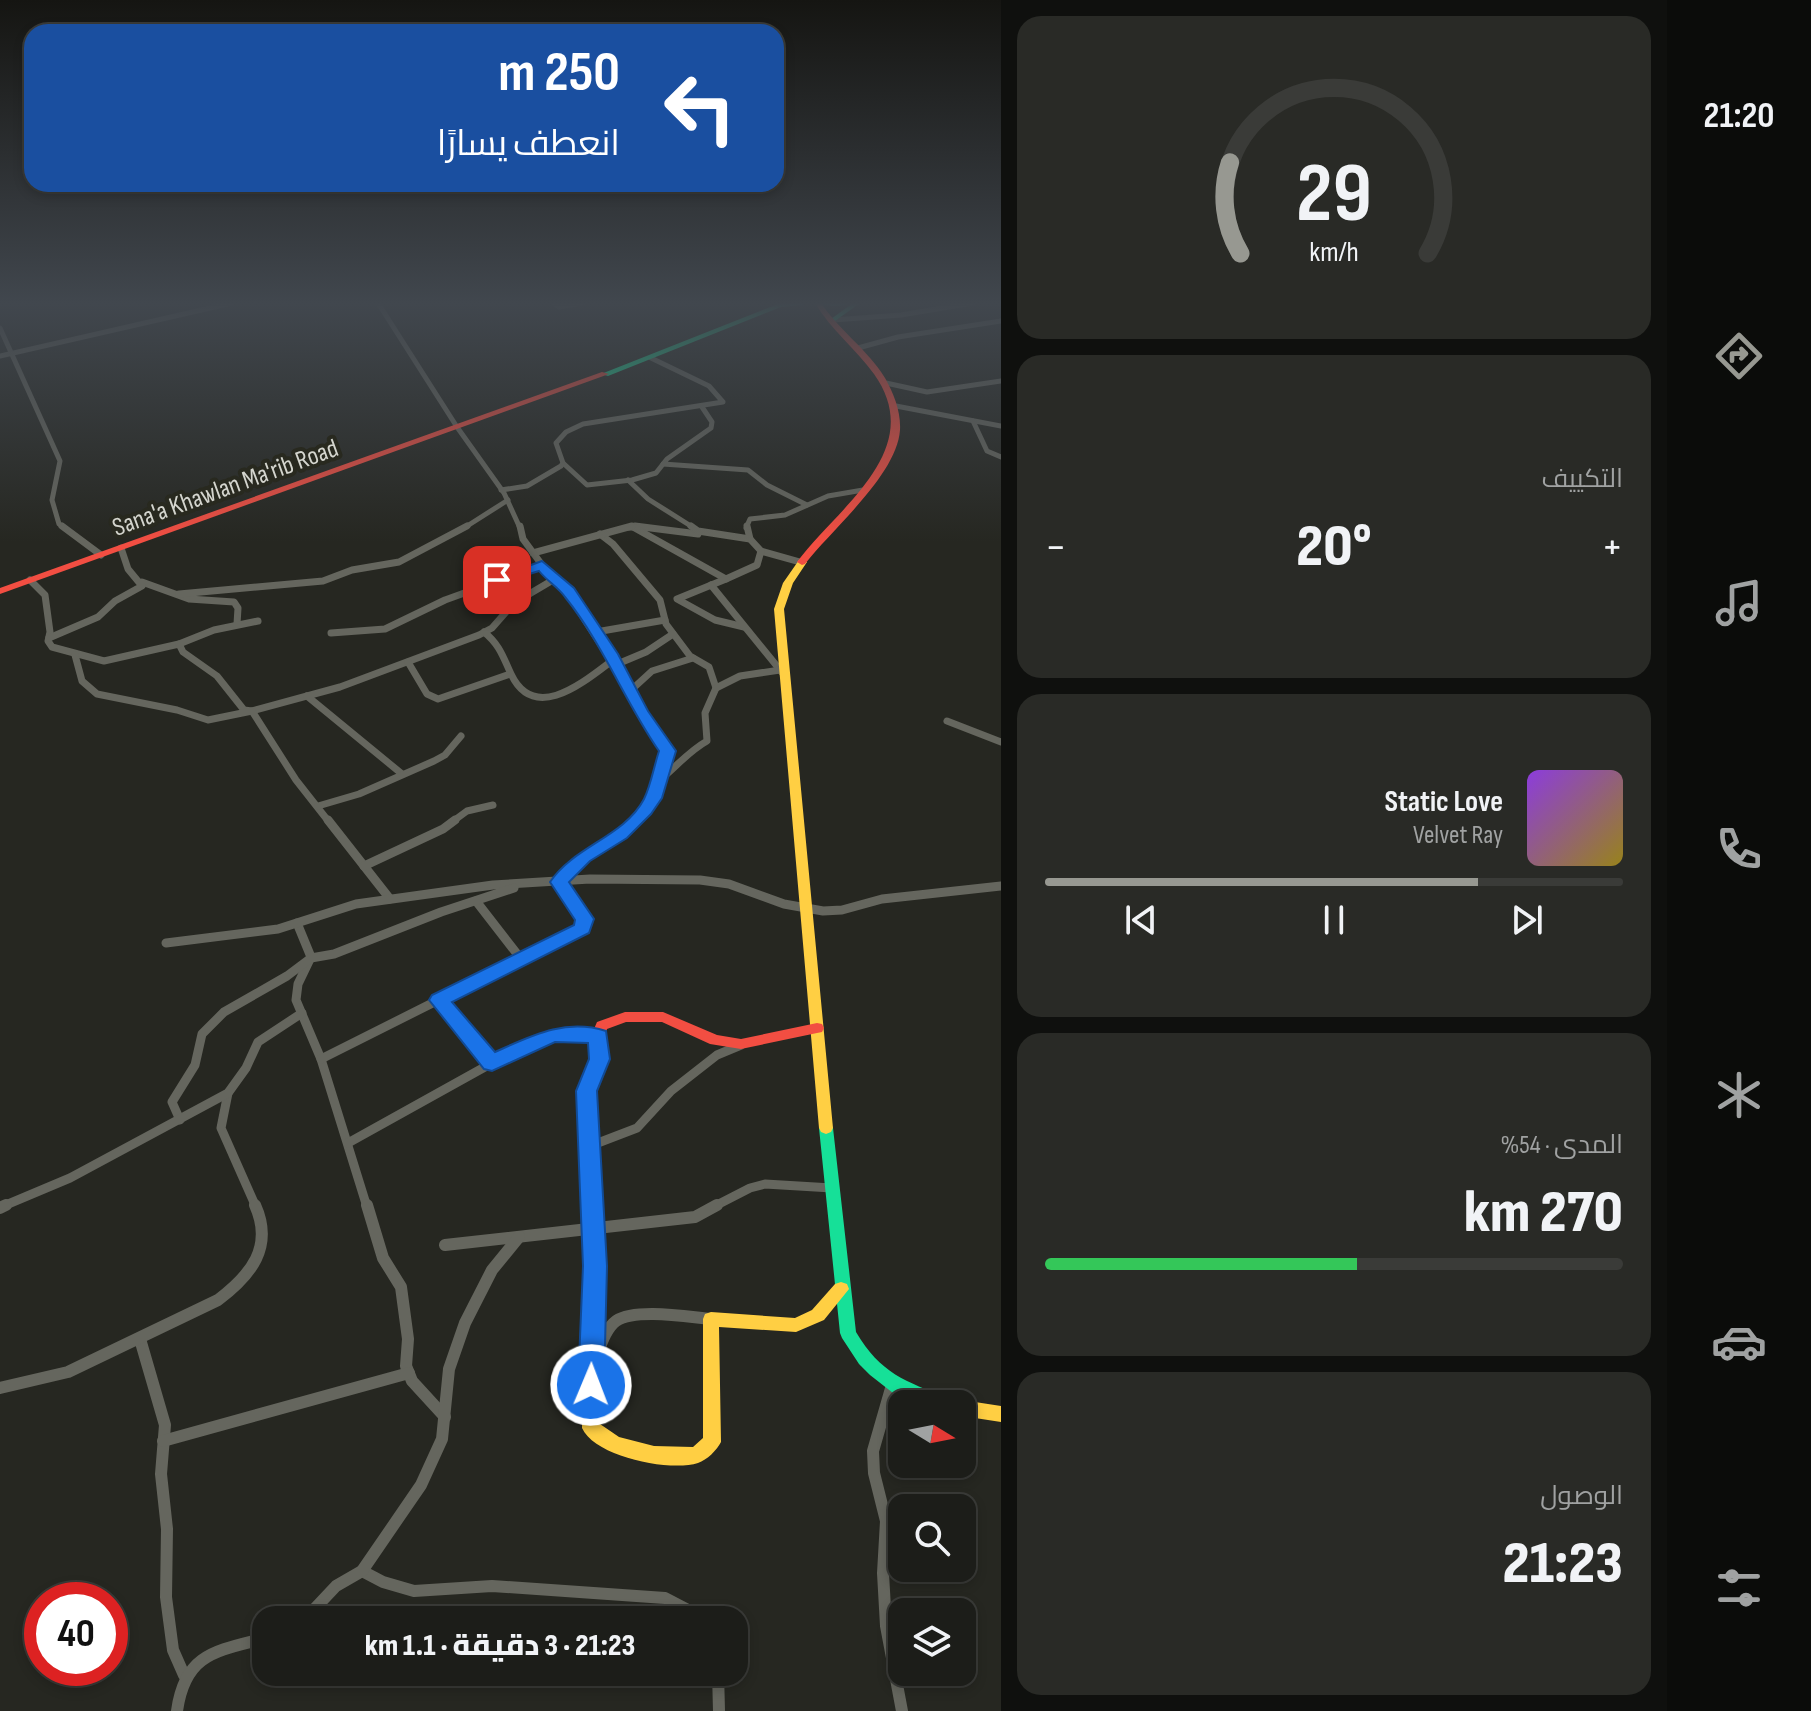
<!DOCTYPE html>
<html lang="ar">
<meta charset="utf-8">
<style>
body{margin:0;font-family:"Sofia Sans Condensed",Cairo,sans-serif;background:#292a26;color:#f1f3f6;direction:rtl;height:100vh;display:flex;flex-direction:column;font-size:30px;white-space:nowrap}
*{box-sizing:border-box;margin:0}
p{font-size:26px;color:#a0a2a2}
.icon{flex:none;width:44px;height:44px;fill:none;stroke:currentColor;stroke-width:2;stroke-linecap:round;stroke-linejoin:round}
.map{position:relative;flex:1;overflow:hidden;direction:ltr}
.side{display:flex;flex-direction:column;gap:16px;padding:16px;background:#0f100e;width:666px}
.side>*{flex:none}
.top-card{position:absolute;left:24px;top:24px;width:760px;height:168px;border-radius:24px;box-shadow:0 4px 12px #0003,0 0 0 2px #3a3b38;direction:rtl;background:#1a4fa0;color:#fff;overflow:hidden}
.needle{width:52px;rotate:100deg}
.tools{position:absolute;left:888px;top:1390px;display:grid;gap:16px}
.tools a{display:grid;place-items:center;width:88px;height:88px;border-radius:16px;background:#1c1d19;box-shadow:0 4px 12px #0003,0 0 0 2px #3a3b38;font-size:40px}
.speed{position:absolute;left:24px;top:1582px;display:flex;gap:16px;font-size:40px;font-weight:700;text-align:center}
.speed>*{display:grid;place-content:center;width:104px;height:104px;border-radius:50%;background:#1c1d19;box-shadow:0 4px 12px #0003,0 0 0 2px #3a3b38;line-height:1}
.speed .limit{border:12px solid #d22;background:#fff;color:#111}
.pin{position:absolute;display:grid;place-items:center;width:68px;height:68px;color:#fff;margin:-34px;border-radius:16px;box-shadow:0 4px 12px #0006}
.me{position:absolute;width:88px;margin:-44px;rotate:1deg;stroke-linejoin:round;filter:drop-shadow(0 0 6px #0008)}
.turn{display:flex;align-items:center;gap:28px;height:168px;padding:0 32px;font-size:36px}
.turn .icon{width:104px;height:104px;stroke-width:2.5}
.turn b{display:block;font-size:56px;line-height:68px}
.big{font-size:60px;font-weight:800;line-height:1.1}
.side .widget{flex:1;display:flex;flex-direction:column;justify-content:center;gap:12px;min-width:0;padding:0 28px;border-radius:24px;background:#292a26}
.side .dial{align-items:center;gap:0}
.dial svg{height:208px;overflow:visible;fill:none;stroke:#3a3b38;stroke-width:7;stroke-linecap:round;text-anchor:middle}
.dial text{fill:#f1f3f6;stroke:none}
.song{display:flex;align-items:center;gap:24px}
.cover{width:96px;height:96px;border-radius:12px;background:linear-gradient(135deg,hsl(270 70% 55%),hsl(50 70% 35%))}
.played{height:8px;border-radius:4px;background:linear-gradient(90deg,#979891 75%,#3a3b38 75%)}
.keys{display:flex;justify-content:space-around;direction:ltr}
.heat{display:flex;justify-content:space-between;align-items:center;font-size:44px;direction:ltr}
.charge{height:12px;border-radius:6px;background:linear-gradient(90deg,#34c759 54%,#3a3b38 0)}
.trip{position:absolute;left:252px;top:1606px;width:496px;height:80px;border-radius:24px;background:#1c1d19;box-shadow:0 4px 12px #0003,0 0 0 2px #3a3b38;font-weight:800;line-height:80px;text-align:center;direction:rtl}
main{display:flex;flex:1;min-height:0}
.tab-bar{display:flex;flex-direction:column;width:144px;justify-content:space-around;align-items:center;background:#0b0c0a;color:#a0a2a2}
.tab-bar .icon{width:56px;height:56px}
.tab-bar .active{color:#979891}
.tab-bar b{font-size:36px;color:#f1f3f6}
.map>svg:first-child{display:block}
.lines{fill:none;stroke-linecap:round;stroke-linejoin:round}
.street-far3{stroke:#65665e;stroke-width:5}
.street-far2{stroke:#65665e;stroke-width:7}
.street-far1{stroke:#65665e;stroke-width:9}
.street{stroke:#65665e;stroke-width:12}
.fast{fill:#16e098;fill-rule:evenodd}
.slow{fill:#ffcf43;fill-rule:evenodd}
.jam{fill:#f24e42;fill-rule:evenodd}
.route{fill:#1a73e8;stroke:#114b97;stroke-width:2}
.labels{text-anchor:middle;stroke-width:8;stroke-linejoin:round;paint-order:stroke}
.far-street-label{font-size:26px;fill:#d4d5ce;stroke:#28291f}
</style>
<main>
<nav class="tab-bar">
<b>21:20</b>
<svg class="icon active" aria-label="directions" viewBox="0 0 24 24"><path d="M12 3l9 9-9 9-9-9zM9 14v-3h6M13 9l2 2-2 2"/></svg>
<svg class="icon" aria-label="music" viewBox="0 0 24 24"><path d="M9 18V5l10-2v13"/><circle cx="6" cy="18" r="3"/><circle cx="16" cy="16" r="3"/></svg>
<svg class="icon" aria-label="phone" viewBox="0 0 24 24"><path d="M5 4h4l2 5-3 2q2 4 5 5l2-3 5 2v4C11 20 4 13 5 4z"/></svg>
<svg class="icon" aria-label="climate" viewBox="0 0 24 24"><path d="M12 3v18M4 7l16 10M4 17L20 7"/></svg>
<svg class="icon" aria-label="car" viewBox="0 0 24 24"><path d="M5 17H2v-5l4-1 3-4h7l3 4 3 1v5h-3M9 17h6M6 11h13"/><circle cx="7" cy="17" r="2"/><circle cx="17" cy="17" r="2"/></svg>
<svg class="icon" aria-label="filters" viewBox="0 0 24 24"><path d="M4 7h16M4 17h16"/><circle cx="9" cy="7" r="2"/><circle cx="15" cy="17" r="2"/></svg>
</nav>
<section class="side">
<div class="widget dial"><svg viewBox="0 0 100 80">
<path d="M14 69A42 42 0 1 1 86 69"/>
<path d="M14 69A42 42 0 0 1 10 34" stroke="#979891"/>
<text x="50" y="56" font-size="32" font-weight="700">29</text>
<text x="50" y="72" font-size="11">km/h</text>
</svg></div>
<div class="widget"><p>التكييف</p>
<div class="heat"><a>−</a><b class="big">20°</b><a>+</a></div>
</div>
<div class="widget">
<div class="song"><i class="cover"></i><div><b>Static Love</b><p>Velvet Ray</p></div></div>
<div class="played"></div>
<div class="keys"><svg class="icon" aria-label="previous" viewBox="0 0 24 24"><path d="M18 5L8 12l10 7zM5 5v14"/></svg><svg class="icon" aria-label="pause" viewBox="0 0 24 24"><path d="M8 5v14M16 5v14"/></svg><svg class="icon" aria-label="next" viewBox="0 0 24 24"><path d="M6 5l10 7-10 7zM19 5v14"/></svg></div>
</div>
<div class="widget"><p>المدى · 54%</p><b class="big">270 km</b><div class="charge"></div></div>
<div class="widget"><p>الوصول</p><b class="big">21:23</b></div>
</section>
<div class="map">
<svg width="1001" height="1711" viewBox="0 0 1001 1711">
<rect width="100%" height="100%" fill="#262721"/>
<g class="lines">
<g class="street-far3">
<polyline points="378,303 457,427 504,493 520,528"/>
<polyline points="554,303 559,307 582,303"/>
<polyline points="833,320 901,315 973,303"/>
<polyline points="0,328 60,461 52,500 59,524 65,528"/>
<polyline points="858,348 898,337 1001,321"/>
<polyline points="0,356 232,303"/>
<polyline points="886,383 927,392 1001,381"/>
<polyline points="896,406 1001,426"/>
<polyline points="973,421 987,451 1001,457"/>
<polyline points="563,463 587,485 632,480 656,473 667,459 711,428 712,422 702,407"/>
<polyline points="663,464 748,470 767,485 807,505"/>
<polyline points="628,480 648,499 694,528"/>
<polyline points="501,490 527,486 561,466 563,463 556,443 566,432 583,424 723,402 709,386 651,358"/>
<polyline points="464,528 508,500"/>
<polyline points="625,528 651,528"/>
<polyline points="746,528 750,519 785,515 828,496 863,490"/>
</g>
<g class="street-far2">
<polyline points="62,526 101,555"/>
<polyline points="635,526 698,534"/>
<polyline points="691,526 698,531 750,539 761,551 800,562"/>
<polyline points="747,526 750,539"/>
<polyline points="633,527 726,579 757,565 761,551"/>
<path d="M600 534 613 544 660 600 666 624 690 656 709 667 716 688 705 713 707 741C689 751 677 766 661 779"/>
<polyline points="533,553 632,526"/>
<polyline points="726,579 677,599 715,620 744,627"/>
<polyline points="30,580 45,595 50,632 48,641 52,647 104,661 179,644 183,652 217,676 244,710 252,711 340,687 479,635 492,628 514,603 553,580 523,539 520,526"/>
<path d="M553 580 569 595 666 746C660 775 654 801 633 822"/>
<polyline points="142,582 189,599 234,602 238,608 237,624"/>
<polyline points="711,585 785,676"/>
<polyline points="179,594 323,581 352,570 399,562 467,526"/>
<path d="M484 632C500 645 503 657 511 674 535 725 586 680 613 660"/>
<polyline points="596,632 665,620"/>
<polyline points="331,633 385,629 445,600 542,565"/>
<polyline points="49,638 98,617 115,601 142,586 128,569 121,548"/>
<polyline points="179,644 214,630 258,621"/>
<polyline points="75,655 82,681 97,694 177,710 208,720 252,711 296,780 329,822"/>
<polyline points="408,662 427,694 438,699 510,674"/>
<polyline points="615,665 646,652 673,634"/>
<polyline points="716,688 740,676 780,670"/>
<polyline points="629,692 652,671 693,658"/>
<polyline points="307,696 402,774"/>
<polyline points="947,721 1001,742"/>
<polyline points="318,806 359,794 434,761 445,755 461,736"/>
<polyline points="452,822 467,811 493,805"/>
</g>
<g class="street-far1">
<polyline points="328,820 390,899"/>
<polyline points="364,866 443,829 455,820"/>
<polyline points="476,901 521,959"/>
<polyline points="297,923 311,957 298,984 296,1000 321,1059 367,1207"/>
<polyline points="166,943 278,929 356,904 493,885 590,879 700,880 729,884 784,904 823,911 842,910 882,899 1001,886"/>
<polyline points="439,1000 492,1063"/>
<polyline points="321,1059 582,928 585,919 559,882 584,857 621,834 635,820"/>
<polyline points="228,1093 221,1128 256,1207"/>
<polyline points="180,1120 172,1102 195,1065 202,1034 224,1012 287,976 311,958 334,954 441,912 514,888"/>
<polyline points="348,1143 492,1063 552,1035 598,1036"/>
<polyline points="590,1146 637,1128 671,1091 717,1055 741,1045"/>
<polyline points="1,1207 70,1178 228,1093 246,1068 258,1042 302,1013"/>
<polyline points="713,1207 750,1188 765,1184 832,1188"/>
</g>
<g class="street">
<polyline points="367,1205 383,1258 401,1287 408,1339 406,1366 412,1381 445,1417"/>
<polyline points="0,1208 6,1205"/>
<polyline points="445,1245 695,1217 717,1205"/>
<polyline points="140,1339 165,1425 161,1474 167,1529 166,1597 173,1650 184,1675"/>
<path d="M595 1360C600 1348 605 1329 616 1321 636 1308 688 1317 711 1319"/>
<polyline points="892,1385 873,1451 874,1473 886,1521 883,1573 886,1626 902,1711"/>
<path d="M0 1388 68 1372 218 1300C251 1275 274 1247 255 1205"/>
<polyline points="163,1441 409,1373"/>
<polyline points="362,1571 383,1582 414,1591 492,1586 665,1598 688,1610 696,1620"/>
<polyline points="304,1620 336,1586 362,1571 421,1485 442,1439 449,1369 465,1323 492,1270 519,1237"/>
<polyline points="718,1672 719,1711"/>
<path d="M177 1711C185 1653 216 1651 266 1638"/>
</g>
<g class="fast">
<polygon points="805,303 802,305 781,307 608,376 601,374 778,304"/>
<path d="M821 303H849C843 307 827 307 821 303Z"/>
<polygon points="853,303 860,303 835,321 831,321 831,319"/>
<path d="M826 1122 831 1124 833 1128 856 1332C881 1374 905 1381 948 1398L951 1404H918L893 1393 870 1375 859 1364 842 1338 840 1333 819 1128 821 1124Z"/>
</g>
<g class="slow">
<polygon points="802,559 807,562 793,583 784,609 833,1128 831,1132 826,1134 821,1132 819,1128 774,609 783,583 799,560"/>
<path d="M594 1240 600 1242 602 1247 600 1424 619 1437 654 1446 693 1447 703 1438V1319L705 1314 711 1312 795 1318 812 1310 835 1284 841 1282 847 1284 849 1289 824 1320 796 1332 719 1327 721 1442C717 1450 707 1460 698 1463 670 1472 595 1457 582 1428L586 1247 588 1242Z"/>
<polygon points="962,1400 1001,1406 1001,1422 962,1416 962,1404 955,1404"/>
</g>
<g class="jam">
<path d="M815 303H821C839 330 868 350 885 378 894 394 901 412 900 430 897 475 832 529 805 564L802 565 797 562C838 507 928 450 874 374 856 349 831 330 815 303Z"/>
<polygon points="602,372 609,374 0,594 0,588"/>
<polygon points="625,1012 663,1012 717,1035 741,1039 817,1023 822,1024 824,1028 822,1032 817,1033 741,1049 710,1044 662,1022 626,1022 607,1029 605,1036 607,1059 594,1091 602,1247 600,1252 594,1254 588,1252 586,1247 580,1091 593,1059 591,1036 597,1022"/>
</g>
</g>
<linearGradient id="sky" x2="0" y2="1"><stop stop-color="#151512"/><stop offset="0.56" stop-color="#41474e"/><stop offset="1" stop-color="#41474e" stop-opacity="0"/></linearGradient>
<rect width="1001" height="542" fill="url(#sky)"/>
<path class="route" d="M542 561 574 588 618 654 648 711 676 751 662 798 651 814 627 838 590 861 569 882 594 919 589 933 452 1002 495 1052C531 1036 565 1018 606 1031L610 1059 597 1091 607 1266 604 1385 600 1393 591 1397 582 1393 578 1385 583 1266 576 1091 589 1059 588 1043 555 1042 492 1071 484 1069 429 1000 432 995 574 925 575 920 550 882C574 846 624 837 644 799 651 785 654 766 659 751 625 702 603 644 565 597 558 587 547 581 539 571L497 584 490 580Z"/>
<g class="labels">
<g class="far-street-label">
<text transform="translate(225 487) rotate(-20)" y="9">Sana'a Khawlan Ma'rib Road</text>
</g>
</g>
</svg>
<div class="tools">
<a><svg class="needle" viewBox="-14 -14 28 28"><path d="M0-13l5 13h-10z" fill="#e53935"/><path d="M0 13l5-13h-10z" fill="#a0a2a2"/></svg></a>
<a><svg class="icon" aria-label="search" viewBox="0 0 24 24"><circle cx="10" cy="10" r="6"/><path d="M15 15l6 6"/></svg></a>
<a><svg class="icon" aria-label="layers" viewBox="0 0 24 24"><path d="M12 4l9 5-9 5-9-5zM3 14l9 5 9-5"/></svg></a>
</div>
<div class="speed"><div class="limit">40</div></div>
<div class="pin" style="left:497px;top:580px;background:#d93025"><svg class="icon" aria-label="arrive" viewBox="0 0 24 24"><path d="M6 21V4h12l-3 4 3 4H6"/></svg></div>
<svg class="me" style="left:591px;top:1385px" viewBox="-20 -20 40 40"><circle r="17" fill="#1a73e8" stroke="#fff" stroke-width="3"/><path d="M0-11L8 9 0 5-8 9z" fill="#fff"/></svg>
<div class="trip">21:23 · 3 دقيقة · 1.1 km</div>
<div class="top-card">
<div class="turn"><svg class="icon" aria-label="left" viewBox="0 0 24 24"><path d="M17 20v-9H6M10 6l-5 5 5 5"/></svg><div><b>250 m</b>انعطف يسارًا</div></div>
</div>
</div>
</main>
